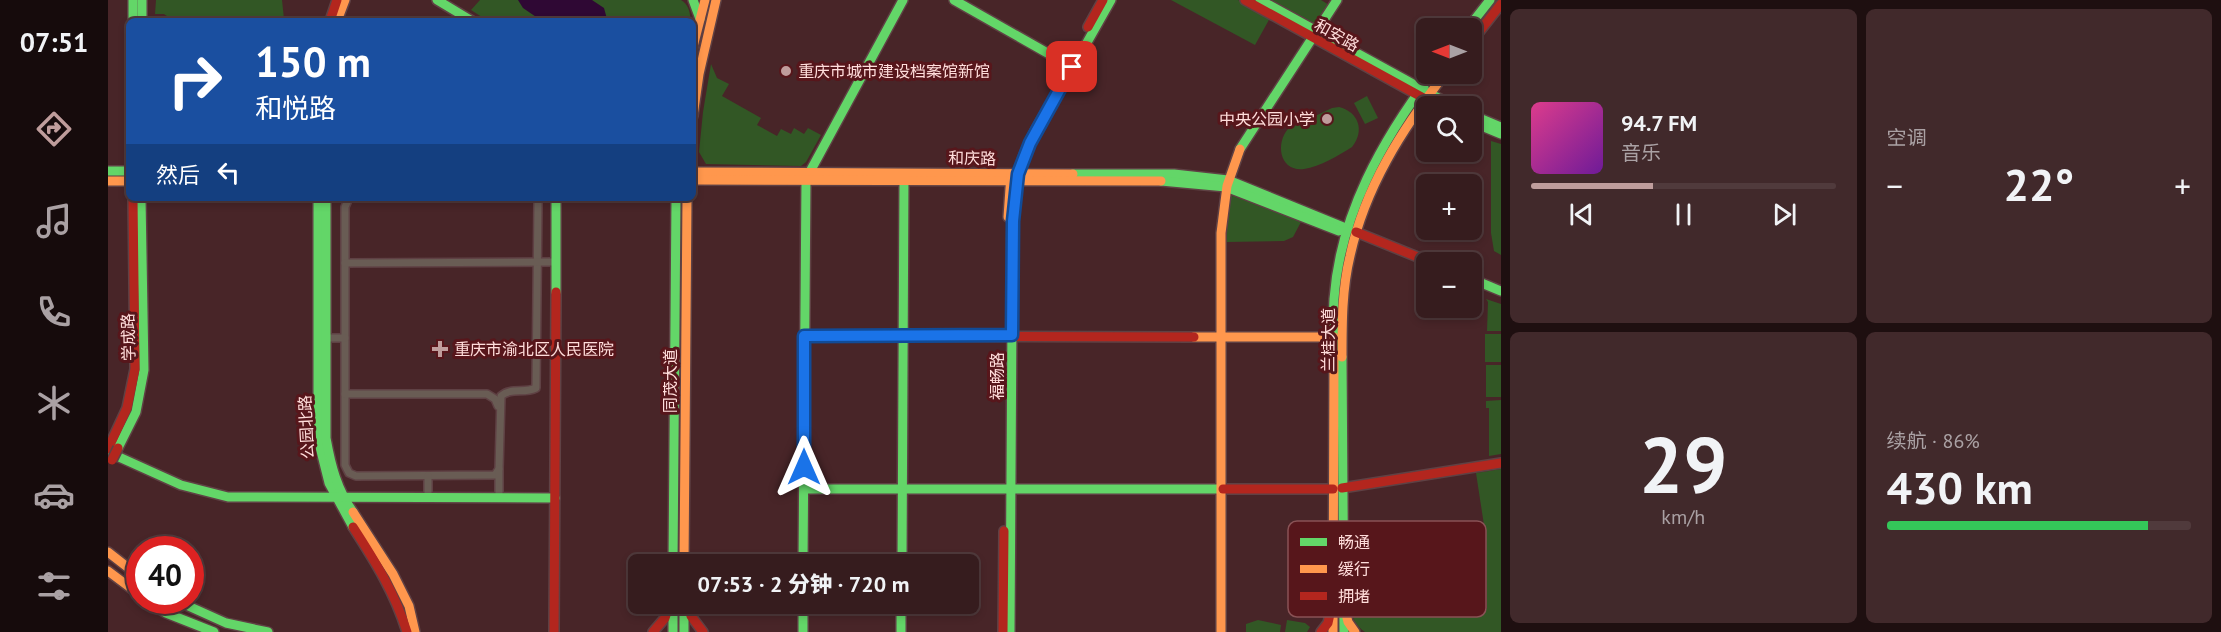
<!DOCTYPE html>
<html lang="zh">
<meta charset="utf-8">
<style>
body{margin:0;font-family:"PT Sans","Noto Sans SC",sans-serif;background:#41292b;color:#f1f3f6;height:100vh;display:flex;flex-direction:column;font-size:22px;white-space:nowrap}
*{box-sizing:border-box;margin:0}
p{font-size:20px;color:#aaa1a4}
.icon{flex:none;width:33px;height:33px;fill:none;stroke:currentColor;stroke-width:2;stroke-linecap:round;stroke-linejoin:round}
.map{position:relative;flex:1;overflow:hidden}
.panel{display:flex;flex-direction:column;gap:9px;padding:9px;background:#1e0f10;width:720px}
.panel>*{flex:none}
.banner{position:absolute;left:18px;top:18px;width:570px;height:183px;border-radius:9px;box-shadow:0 3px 9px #0003,0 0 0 2px #503a3c;background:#1a4fa0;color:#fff;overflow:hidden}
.needle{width:39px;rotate:270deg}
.tools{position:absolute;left:1308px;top:18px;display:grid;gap:12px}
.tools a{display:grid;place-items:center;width:66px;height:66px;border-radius:9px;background:#361c1e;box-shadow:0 3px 9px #0003,0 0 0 2px #503a3c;font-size:30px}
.speed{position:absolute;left:18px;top:536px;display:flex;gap:12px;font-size:30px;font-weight:700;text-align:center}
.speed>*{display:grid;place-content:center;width:78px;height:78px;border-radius:50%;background:#361c1e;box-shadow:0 3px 9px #0003,0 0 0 2px #503a3c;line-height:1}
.speed .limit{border:9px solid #d22;background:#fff;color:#111}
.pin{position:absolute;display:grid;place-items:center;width:51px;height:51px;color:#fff;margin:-26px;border-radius:12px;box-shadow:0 3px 9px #0006}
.me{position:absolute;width:66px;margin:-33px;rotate:0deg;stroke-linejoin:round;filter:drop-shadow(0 0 4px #0008)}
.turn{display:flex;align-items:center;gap:21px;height:126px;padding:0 30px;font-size:27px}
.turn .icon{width:78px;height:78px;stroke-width:2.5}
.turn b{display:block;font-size:42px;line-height:51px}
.then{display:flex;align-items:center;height:57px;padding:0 30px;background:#0003;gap:12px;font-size:22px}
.big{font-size:45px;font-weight:800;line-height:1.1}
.panel .tile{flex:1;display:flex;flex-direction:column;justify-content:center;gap:9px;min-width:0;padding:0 21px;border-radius:9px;background:#41292b}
.panel .dial{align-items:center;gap:0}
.dial b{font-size:78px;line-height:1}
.song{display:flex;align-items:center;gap:18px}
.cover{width:72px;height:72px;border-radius:9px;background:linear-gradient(135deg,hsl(330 70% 55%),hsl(280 70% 35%))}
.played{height:6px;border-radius:3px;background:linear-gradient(90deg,#bf9d9c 40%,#503a3c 40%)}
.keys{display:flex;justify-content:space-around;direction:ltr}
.heat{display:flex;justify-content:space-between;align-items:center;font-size:33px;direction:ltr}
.charge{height:9px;border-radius:4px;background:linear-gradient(90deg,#34c759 86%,#503a3c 0)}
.panel .tiles{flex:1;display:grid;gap:9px;grid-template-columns:repeat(2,1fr)}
.trip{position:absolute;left:520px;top:554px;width:351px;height:60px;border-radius:9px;background:#361c1e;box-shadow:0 3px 9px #0003,0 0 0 2px #503a3c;font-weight:800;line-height:60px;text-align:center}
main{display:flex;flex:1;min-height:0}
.tab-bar{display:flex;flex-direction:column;width:108px;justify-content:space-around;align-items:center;background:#160b0c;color:#aaa1a4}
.tab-bar .icon{width:42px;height:42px}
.tab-bar .current{color:#bf9d9c}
.tab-bar b{font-size:27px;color:#f1f3f6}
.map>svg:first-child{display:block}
.green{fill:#325725}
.water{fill:#2f0834}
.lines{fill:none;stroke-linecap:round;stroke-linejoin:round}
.street-casing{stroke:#5f4144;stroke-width:10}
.fast-casing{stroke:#5f4144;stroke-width:12}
.slow-casing{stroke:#5f4144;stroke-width:12}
.jam-casing{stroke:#5f4144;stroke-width:12}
.street{stroke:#695c54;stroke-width:7}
.fast{stroke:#63d668;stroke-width:9}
.slow{stroke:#ff974d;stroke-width:9}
.jam{stroke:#b3261e;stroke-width:9}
.jam-bridge-casing{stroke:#5f4144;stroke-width:12;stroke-linecap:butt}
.jam-bridge{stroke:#b3261e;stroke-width:9}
.route-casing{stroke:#114b97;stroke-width:15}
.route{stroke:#1a73e8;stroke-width:10}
.poi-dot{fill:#bf9d9c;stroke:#57161b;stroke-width:2}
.labels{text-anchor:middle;stroke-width:6;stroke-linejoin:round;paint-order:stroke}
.street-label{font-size:16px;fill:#ffdddb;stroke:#57161b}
.poi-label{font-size:16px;fill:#ffdddb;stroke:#57161b;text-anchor:start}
.key{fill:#57161b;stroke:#895255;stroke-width:1.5}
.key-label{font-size:16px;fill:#ffdddb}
</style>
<main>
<nav class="tab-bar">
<b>07:51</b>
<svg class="icon current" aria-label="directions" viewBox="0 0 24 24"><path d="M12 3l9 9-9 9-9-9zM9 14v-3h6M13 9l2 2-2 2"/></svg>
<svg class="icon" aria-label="music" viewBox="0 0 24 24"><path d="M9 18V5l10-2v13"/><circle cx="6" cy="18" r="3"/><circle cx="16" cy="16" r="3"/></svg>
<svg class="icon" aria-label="phone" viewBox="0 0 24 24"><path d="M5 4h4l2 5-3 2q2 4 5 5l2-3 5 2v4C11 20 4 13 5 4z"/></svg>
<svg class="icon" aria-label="climate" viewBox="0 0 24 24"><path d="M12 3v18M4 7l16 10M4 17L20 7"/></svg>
<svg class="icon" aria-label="car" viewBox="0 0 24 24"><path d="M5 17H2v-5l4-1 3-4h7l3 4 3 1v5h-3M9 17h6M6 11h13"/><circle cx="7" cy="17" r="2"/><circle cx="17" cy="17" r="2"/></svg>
<svg class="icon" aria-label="filters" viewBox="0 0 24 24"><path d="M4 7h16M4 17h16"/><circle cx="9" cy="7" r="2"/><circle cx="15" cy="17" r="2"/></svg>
</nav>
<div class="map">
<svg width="1393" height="632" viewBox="0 0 1393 632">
<rect width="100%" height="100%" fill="#482528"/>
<g class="green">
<polygon points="48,0 174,0 176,19 175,21 66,21 56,14 47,14"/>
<path d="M372 0H573C580 4 583 13 582 21H380L363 10Z"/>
<polygon points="1063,0 1130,0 1162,18 1147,45"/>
<polygon points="1158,0 1213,0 1221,5 1209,23 1201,24"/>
<polygon points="603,64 609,78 621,84 614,96 653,118 649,125 669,136 673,129 683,134 686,128 696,134 700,128 713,135 698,162 693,166 598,164 591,152 595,112"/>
<polygon points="1259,96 1270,118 1257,124 1246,103"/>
<path d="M1231 107C1251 112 1257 131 1244 147 1231 155 1212 167 1196 169 1172 172 1167 144 1180 129L1224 108Z"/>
<polygon points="1383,141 1393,144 1393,255 1386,251 1383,233"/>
<polygon points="1127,194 1193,222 1185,237 1176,241 1118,242 1120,199"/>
<polygon points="1378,299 1393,304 1393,331 1379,331 1380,302"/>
<rect x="1377" y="334" width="16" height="28"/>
<rect x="1378" y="365" width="15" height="32"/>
<polygon points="1393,400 1393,454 1381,456 1381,408 1378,408 1378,401"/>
<path d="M1393 469V632H1257C1248 626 1245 619 1242 609H1379L1378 538 1368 473Z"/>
<polygon points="1150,620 1173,625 1172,632 1138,632 1138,624"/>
<polygon points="1179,620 1197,623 1202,627 1199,632 1177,632"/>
</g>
<polygon class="water" points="410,0 484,0 496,8 499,19 497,21 434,21 415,8"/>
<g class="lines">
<g class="street-casing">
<g id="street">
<path d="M241 198 237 207V465L241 473 248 476 387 475 391 469 393 396C403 387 416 394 428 388L430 201 427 198"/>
<polyline points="237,263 447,262"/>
<polyline points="216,338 237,338"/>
<polyline points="237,394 379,394 387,399 390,406"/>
<polyline points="320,476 320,497"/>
<polyline points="391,498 391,469"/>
</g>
</g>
<g class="fast-casing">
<g id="fast">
<polyline points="25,0 25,21"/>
<polyline points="34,0 34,21"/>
<polyline points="329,0 364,21"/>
<polyline points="585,0 592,19"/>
<polyline points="846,0 964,67"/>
<polyline points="1152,0 1345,106"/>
<polyline points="1360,28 1382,0"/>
<polyline points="964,69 1003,0"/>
<polyline points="1364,115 1393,127"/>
<polyline points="1364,122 1393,134"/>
<polyline points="1132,149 1229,0"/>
<polyline points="0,171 21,171"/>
<polyline points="965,174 1066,174 1120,180 1240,229"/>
<polyline points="1053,181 1118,187 1231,231"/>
<polyline points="210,198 210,439 221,483 245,527"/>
<path d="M218 198V438C223 466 229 489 245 512"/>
<polyline points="1364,279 1393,291"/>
<polyline points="448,292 448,198"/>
<path d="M1226 354C1226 336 1225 317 1226 299 1232 215 1274 140 1324 74"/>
<polyline points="1234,357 1236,632"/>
<polyline points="10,448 28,412 36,370 33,198"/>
<polyline points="0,452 73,485 120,497 447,498"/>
<polyline points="696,489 1115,489"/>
<polyline points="565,564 568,198"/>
<polyline points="695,564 698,179 795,0"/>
<polyline points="794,564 796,176"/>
<polyline points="39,600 58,613 106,632"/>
<polyline points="67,600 118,623 160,632"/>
<polyline points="565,603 565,632"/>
<polyline points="695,603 695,632"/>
<polyline points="793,603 793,632"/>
<polyline points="576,605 576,632"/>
<polyline points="902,632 904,318"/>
</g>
</g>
<g class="slow-casing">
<g id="slow">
<polyline points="229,21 237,0"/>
<polyline points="585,47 597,0"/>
<polyline points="585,116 591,74 608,0"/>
<polyline points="585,172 965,174"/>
<polyline points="585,180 1053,181"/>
<polyline points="0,181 21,181"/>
<polyline points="900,217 903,174"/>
<polyline points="1086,337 1226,337"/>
<path d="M1234 357C1234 323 1234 289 1242 256 1257 187 1294 129 1337 74"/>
<polyline points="245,512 285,574 301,606 307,632"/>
<polyline points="0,552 32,577"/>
<polyline points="576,564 579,198"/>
<polyline points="0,571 32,595"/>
<polyline points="1238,614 1240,622 1247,632"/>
<polyline points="1113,632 1113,233 1119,186 1132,149"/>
<polyline points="1225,632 1226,354"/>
</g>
</g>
<g class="jam-casing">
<g id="jam">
<polyline points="1137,0 1330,106"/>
<polyline points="222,21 229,0"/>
<polyline points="980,27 995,0"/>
<polyline points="1364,41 1393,4"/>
<polyline points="1248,232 1322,262"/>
<path d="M904 318C905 271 900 221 910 175 917 140 946 100 964 69"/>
<polyline points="696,336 1086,337"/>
<polyline points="0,449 19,408 27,369 25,198"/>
<polyline points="1234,488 1393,463"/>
<polyline points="1115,489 1225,489"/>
<path d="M245 527C267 561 287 593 299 632"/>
<polyline points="579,603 583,616 595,632"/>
<polyline points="446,632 448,292"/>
<polyline points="545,632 557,618 562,603"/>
<polyline points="895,632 896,531"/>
<polyline points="1213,632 1220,623 1222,614"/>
</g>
</g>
<use href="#street" class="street"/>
<use href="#fast" class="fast"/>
<use href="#slow" class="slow"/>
<use href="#jam" class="jam"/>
<g class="jam-bridge-casing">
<polyline id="jam-bridge" points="4,460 10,448"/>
</g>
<use href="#jam-bridge" class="jam-bridge"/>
</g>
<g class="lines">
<g class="route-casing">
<polyline id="route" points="696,467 696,336 904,335 905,221 910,174 922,143 964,67"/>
</g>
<use href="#route" class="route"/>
</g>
<g class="poi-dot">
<circle cx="678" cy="71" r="6"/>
<circle cx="1219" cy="119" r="6"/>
<path d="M329 340h6v6h6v6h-6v6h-6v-6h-6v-6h6z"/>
</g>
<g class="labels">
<g class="street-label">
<text transform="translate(1229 35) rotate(29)" y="6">和安路</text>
<text transform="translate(864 158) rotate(1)" y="6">和庆路</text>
<text transform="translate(20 337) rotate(-91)" y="6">学成路</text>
<text transform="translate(1220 340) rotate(-90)" y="6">兰桂大道</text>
<text transform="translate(889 376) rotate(-90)" y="6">福畅路</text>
<text transform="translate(562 381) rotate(-90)" y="6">同茂大道</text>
<text transform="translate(198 427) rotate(-93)" y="6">公园北路</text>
</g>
<g class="poi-label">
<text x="690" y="77">重庆市城市建设档案馆新馆</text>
<text x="1207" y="125" text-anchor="end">中央公园小学</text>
<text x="346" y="355">重庆市渝北区人民医院</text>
</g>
</g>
<rect x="1180" y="521" width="198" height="96" rx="9" class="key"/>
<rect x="1192" y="538" width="27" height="8" fill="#63d668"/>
<rect x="1192" y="565" width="27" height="8" fill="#ff974d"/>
<rect x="1192" y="592" width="27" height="8" fill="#b3261e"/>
<g class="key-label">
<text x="1230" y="548">畅通</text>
<text x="1230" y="575">缓行</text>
<text x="1230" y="602">拥堵</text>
</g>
</svg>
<div class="tools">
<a><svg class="needle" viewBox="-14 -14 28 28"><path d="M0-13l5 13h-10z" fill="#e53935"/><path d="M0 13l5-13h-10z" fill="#aaa1a4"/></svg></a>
<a><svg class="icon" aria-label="search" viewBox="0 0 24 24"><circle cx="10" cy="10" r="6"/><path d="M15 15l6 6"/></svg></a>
<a>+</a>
<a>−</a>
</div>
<div class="speed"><div class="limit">40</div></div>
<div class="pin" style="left:964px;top:67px;background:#d93025"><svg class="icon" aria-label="arrive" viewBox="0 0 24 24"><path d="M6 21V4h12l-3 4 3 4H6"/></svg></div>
<svg class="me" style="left:696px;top:467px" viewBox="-20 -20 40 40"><path d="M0-17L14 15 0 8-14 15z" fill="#1a73e8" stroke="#fff" stroke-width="4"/></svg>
<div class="trip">07:53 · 2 分钟 · 720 m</div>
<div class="banner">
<div class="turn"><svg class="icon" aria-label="right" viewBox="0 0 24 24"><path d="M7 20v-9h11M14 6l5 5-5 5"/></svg><div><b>150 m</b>和悦路</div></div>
<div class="then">然后<svg class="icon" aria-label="left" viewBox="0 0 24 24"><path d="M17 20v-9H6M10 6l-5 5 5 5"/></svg></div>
</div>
</div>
<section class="panel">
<div class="tiles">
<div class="tile">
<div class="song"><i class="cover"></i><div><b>94.7 FM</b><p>音乐</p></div></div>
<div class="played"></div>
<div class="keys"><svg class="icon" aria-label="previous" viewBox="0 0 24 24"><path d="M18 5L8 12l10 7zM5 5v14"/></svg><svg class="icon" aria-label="pause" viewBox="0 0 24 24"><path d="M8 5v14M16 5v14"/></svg><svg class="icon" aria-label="next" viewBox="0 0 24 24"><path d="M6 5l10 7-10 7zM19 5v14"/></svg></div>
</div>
<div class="tile"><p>空调</p>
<div class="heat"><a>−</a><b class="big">22°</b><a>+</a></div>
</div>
<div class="tile dial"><b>29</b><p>km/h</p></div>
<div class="tile"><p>续航 · 86%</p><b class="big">430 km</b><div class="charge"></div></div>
</div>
</section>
</main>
